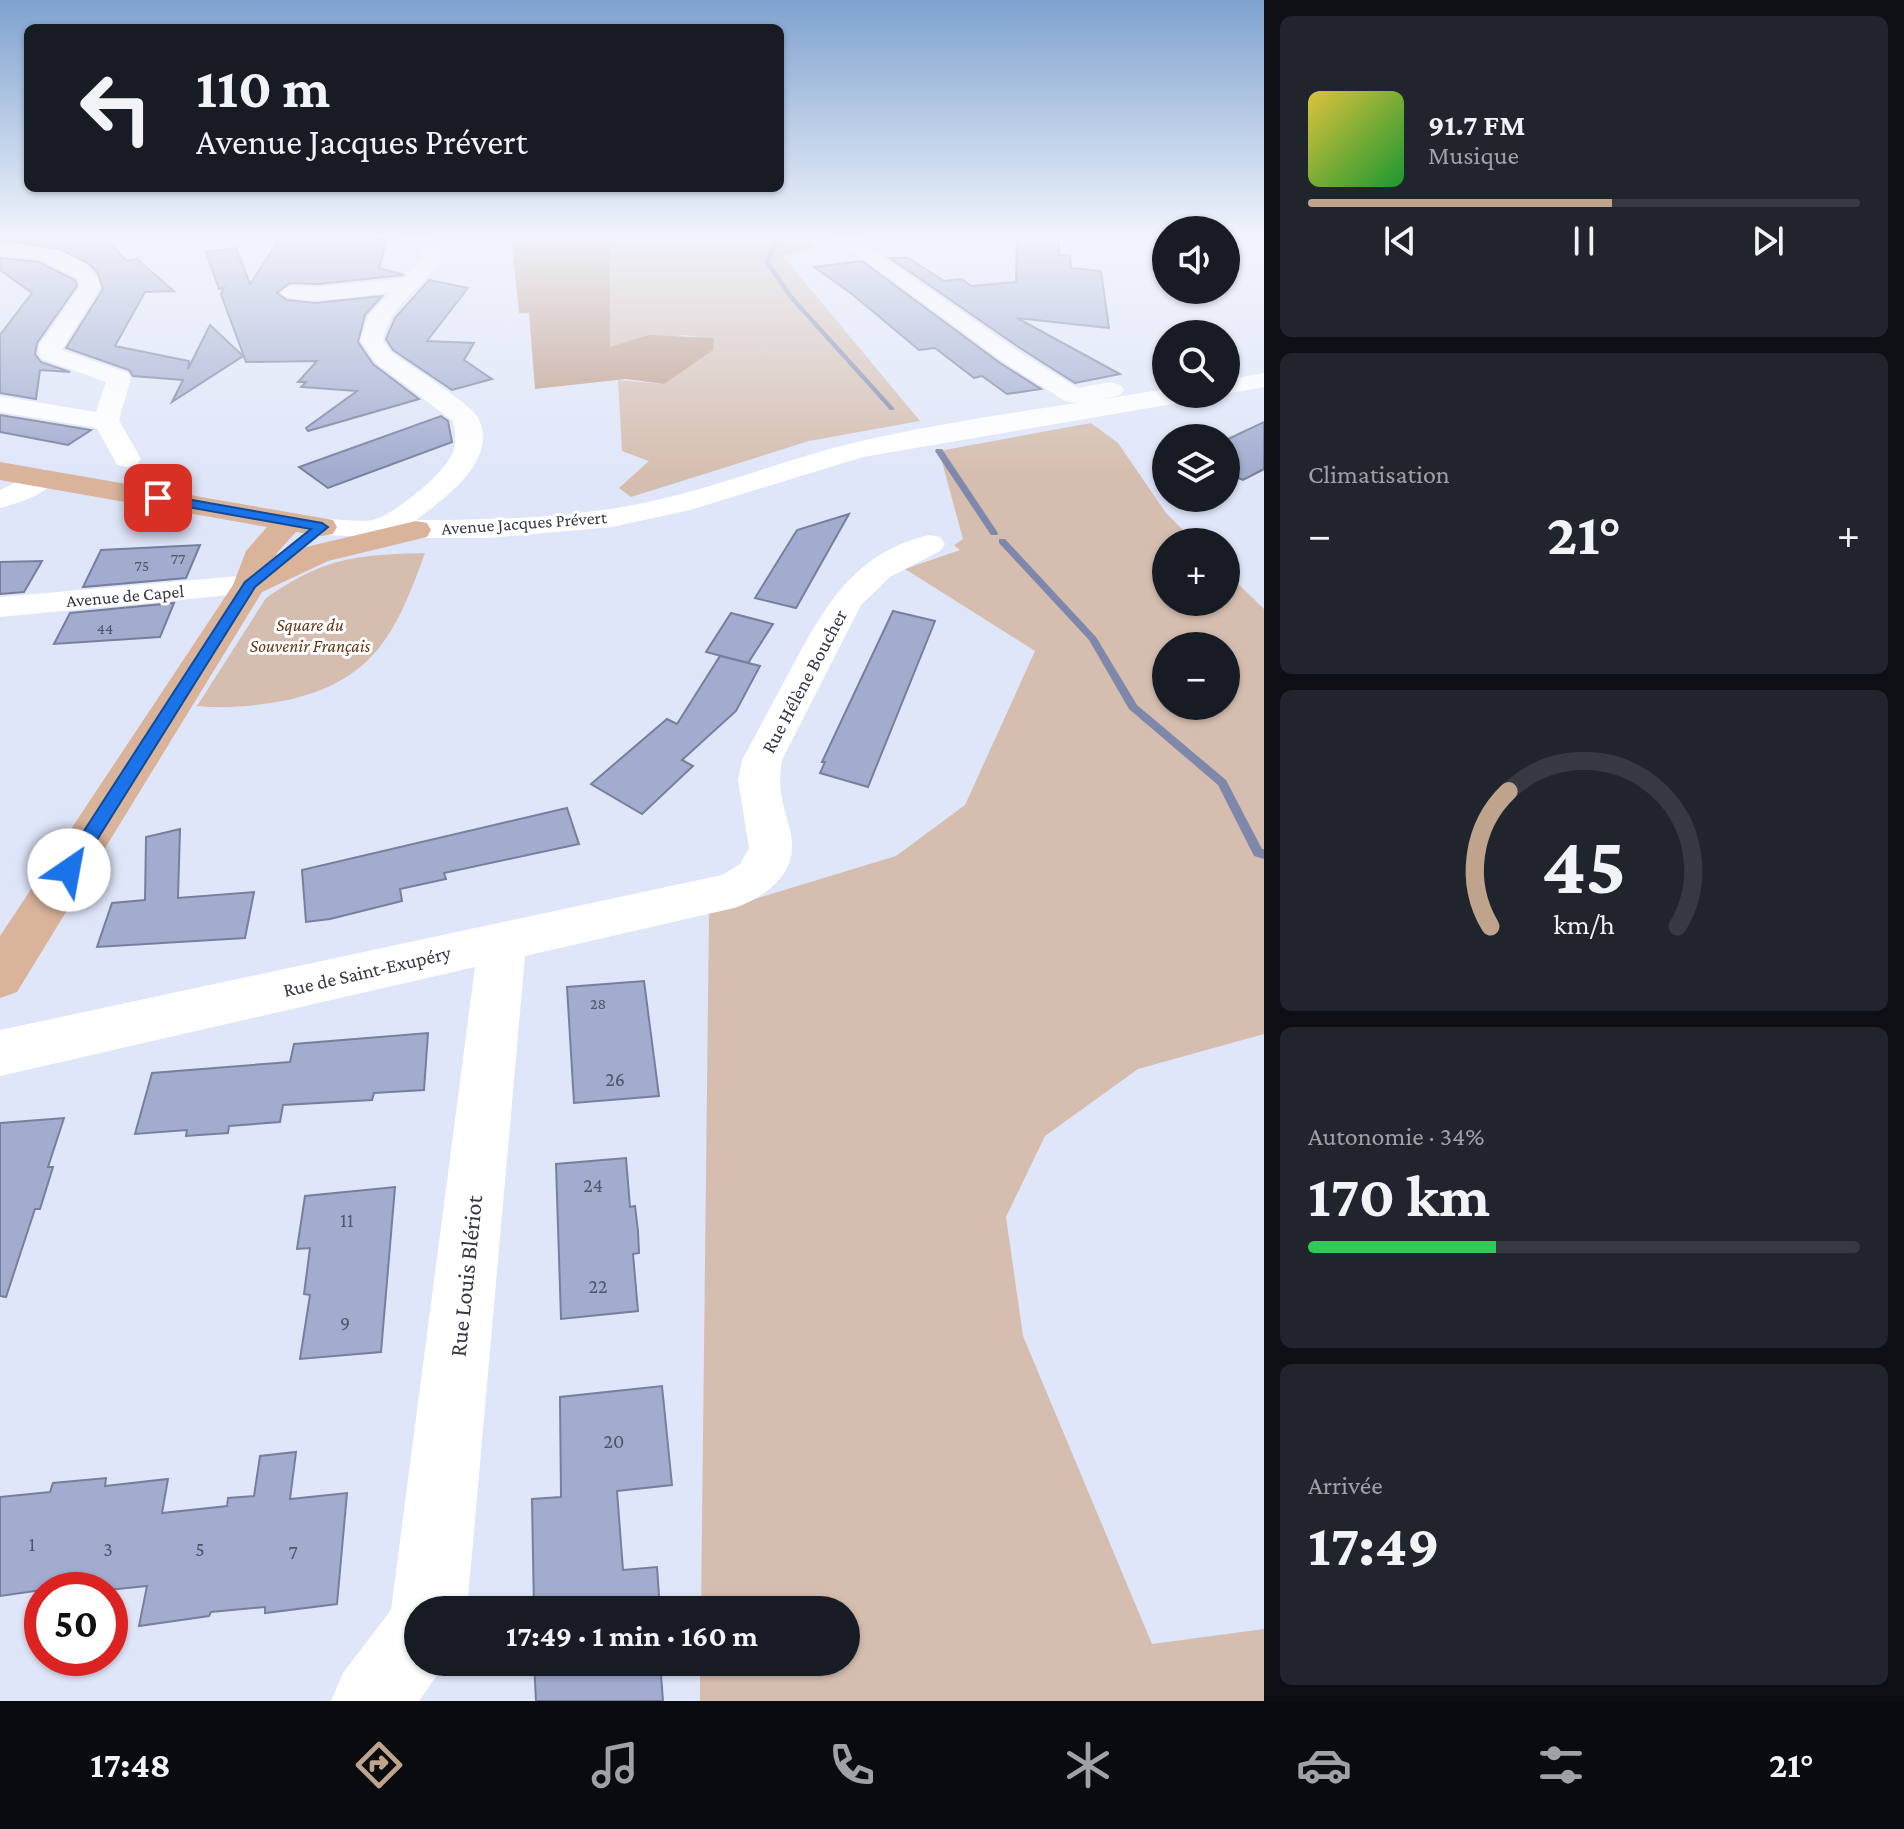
<!DOCTYPE html>
<html lang="fr">
<meta charset="utf-8">
<style>
body{margin:0;font-family:"Crimson Pro",serif;background:#20242c;color:#f1f3f6;height:100vh;display:flex;flex-direction:column;font-size:30px;white-space:nowrap}
*{box-sizing:border-box;margin:0}
p{font-size:26px;color:#9ea1a6}
.icon{flex:none;width:44px;height:44px;fill:none;stroke:currentColor;stroke-width:2;stroke-linecap:round;stroke-linejoin:round}
.map{position:relative;flex:1;overflow:hidden}
.panel{display:flex;flex-direction:column;gap:16px;padding:16px;background:#0d0f14;width:640px}
.panel>*{flex:none}
.banner{position:absolute;left:24px;top:24px;width:760px;height:168px;border-radius:12px;box-shadow:0 2px 6px #0004;background:#171b24;color:#f1f3f6;overflow:hidden}
.buttons{position:absolute;left:1152px;top:216px;display:grid;gap:16px}
.buttons a{display:grid;place-items:center;width:88px;height:88px;border-radius:50%;background:#171b24;box-shadow:0 2px 6px #0004;font-size:40px}
.speed{position:absolute;left:24px;top:1572px;display:flex;gap:16px;font-size:40px;font-weight:700;text-align:center}
.speed>*{display:grid;place-content:center;width:104px;height:104px;border-radius:50%;background:#171b24;box-shadow:0 2px 6px #0004;line-height:1}
.speed .limit{border:12px solid #d22;background:#fff;color:#111}
.pin{position:absolute;display:grid;place-items:center;width:68px;height:68px;color:#fff;margin:-34px;border-radius:16px;box-shadow:0 4px 12px #0006}
.me{position:absolute;width:88px;margin:-44px;rotate:33deg;stroke-linejoin:round;filter:drop-shadow(0 0 6px #0008)}
.turn{display:flex;align-items:center;gap:28px;height:168px;padding:0 40px;font-size:36px}
.turn .icon{width:104px;height:104px;stroke-width:2.5}
.turn b{display:block;font-size:56px;line-height:68px}
.big{font-size:60px;font-weight:700;line-height:1.1}
.panel .tile{flex:1;display:flex;flex-direction:column;justify-content:center;gap:12px;min-width:0;padding:0 28px;border-radius:12px;background:#20242c}
.panel .dial{align-items:center;gap:0}
.dial svg{height:208px;overflow:visible;fill:none;stroke:#363941;stroke-width:7;stroke-linecap:round;text-anchor:middle}
.dial text{fill:#f1f3f6;stroke:none}
.song{display:flex;align-items:center;gap:24px}
.cover{width:96px;height:96px;border-radius:12px;background:linear-gradient(135deg,hsl(50 70% 55%),hsl(130 70% 35%))}
.played{height:8px;border-radius:4px;background:linear-gradient(90deg,#bfa38d 55%,#363941 55%)}
.keys{display:flex;justify-content:space-around;direction:ltr}
.heat{display:flex;justify-content:space-between;align-items:center;font-size:44px;direction:ltr}
.charge{height:12px;border-radius:6px;background:linear-gradient(90deg,#34c759 34%,#363941 0)}
.trip{position:absolute;left:404px;top:1596px;width:456px;height:80px;border-radius:40px;background:#171b24;box-shadow:0 2px 6px #0004;font-weight:700;line-height:80px;text-align:center}
.menu{display:flex;height:128px;justify-content:space-around;align-items:center;background:#090b0e;color:#9ea1a6}
.menu .icon{width:56px;height:56px}
.menu .active{color:#bfa38d}
.menu b{font-size:36px;color:#f1f3f6}
main{display:flex;flex:1;min-height:0}
.map>svg:first-child{display:block}
.green{fill:#d5beaf;fill-rule:evenodd}
.forest{fill:#be9b86}
.lines{fill:none;stroke-linecap:round;stroke-linejoin:round}
.stream{fill:#7f88aa;fill-rule:evenodd}
.building{fill:#a2accf;stroke:#777f9c;stroke-width:2}
.minor{fill:#fff;fill-rule:evenodd}
.major{fill:#dab39b;fill-rule:evenodd}
.route{fill:#1a73e8;stroke:#114b97;stroke-width:2}
.labels{text-anchor:middle;stroke-width:6;stroke-linejoin:round;paint-order:stroke}
.number-label{font-size:16px;fill:#505568}
.far-street-label{font-size:18px;fill:#353845;stroke:#fff}
.far-park-label{font-size:18px;font-style:italic;fill:#643513;stroke:#fff}
.street-label{font-size:20px;fill:#353845;stroke:#fff}
.near-number-label{font-size:20px;fill:#505568}
.near-street-label{font-size:24px;fill:#353845;stroke:#fff}
</style>
<main>
<div class="map">
<svg width="1264" height="1701" viewBox="0 0 1264 1701">
<rect width="100%" height="100%" fill="#e0e6f9"/>
<g class="green">
<polygon points="610,235 810,235 815,247 783,256 920,421 809,441 631,497 619,488 649,461 622,451 618,380 664,384 714,339 683,335 610,347"/>
<path d="M1091 423 1118 443 1166 513 1195 542H1166V602H1226V572L1264 609V1034L1138 1069 1045 1136 1006 1217 1023 1336 1152 1644 1264 1629V1701H700V1662H846V1610H701L709 913 896 856 965 805 1035 651 905 569 960 550 954 545 963 539 939 451ZM1166 646H1226V706H1166Z"/>
<path d="M425 553C396 633 374 682 283 701 254 706 226 709 197 706L266 598C325 557 356 555 425 553Z"/>
</g>
<polygon class="forest" points="511,235 610,235 610,347 649,335 714,338 713,350 664,384 626,379 535,389 529,313 519,313"/>
<g class="lines">
<g class="stream">
<polygon points="775,235 781,235 770,262 793,296 894,408 894,410 890,410 789,298 764,262"/>
<polygon points="936,449 942,449 998,533 997,535 991,535 935,451"/>
<polygon points="999,539 1005,539 1096,637 1137,705 1226,780 1262,849 1264,849 1264,859 1254,856 1218,785 1129,709 1089,640 999,543"/>
</g>
</g>
<g class="building">
<polygon points="0,235 101,235 127,261 137,259 174,291 145,292 115,346 189,361 188,369 210,325 243,356 172,402 183,380 133,376 129,370 66,348 103,289 98,273 88,263 60,249 0,240"/>
<polygon points="282,235 377,235 375,239 387,239 379,268 404,275 319,284 290,283 277,293 287,300 315,303 382,296 365,315 358,342 373,364 419,399 308,431 306,428 357,391 301,387 306,382 298,382 317,361 246,362 221,294 224,288 219,289 206,252 236,248 250,284"/>
<polygon points="1020,235 1059,235 1059,255 1070,256 1071,268 1101,271 1109,328 1017,318 1120,374 1075,383 1020,348 890,258 908,258 944,281 962,279 971,286 1016,282 1017,238"/>
<polygon points="0,258 39,262 75,280 77,286 37,343 35,354 41,362 70,372 40,370 36,399 0,393 0,335 32,293 0,270"/>
<polygon points="862,261 1000,363 1041,389 1007,394 982,376 974,378 935,348 919,350 852,294 814,267"/>
<polygon points="429,280 468,288 427,341 474,343 464,360 492,379 452,390 393,350 386,339 395,318"/>
<polygon points="0,415 91,430 68,445 0,432"/>
<polygon points="441,416 448,421 452,442 328,488 299,467"/>
<polygon points="1264,422 1264,469 1243,480 1226,473 1226,440"/>
<polygon points="849,514 796,608 755,598 797,530"/>
<polygon points="200,545 186,578 83,587 101,550"/>
<polygon points="42,561 24,592 0,594 0,562"/>
<polygon points="174,603 160,637 54,644 70,613"/>
<polygon points="893,611 935,621 868,787 820,773 825,762 822,762"/>
<polygon points="731,613 773,624 748,663 706,652"/>
<polygon points="720,656 760,666 736,711 682,760 693,766 642,814 591,784 667,719 677,724"/>
<polygon points="567,808 579,844 444,873 446,879 400,889 402,901 330,919 306,922 302,870"/>
<polygon points="180,829 178,898 254,892 245,938 97,947 112,903 145,900 146,837"/>
<polygon points="644,981 659,1096 574,1103 567,987"/>
<polygon points="428,1033 424,1090 374,1093 372,1100 283,1105 280,1122 229,1126 228,1133 186,1136 187,1130 135,1134 152,1073 290,1062 294,1044"/>
<polygon points="64,1118 48,1167 53,1167 40,1209 35,1209 6,1297 0,1296 0,1123"/>
<polygon points="626,1158 630,1207 635,1206 638,1231 639,1253 633,1254 638,1311 561,1319 556,1164"/>
<polygon points="395,1187 381,1352 300,1359 310,1295 304,1294 310,1248 297,1249 305,1196"/>
<polygon points="662,1386 672,1485 617,1491 623,1570 657,1567 660,1610 534,1610 532,1499 561,1497 560,1397"/>
<polygon points="296,1452 290,1499 347,1493 337,1604 265,1613 265,1607 211,1612 209,1616 139,1626 147,1586 108,1590 42,1590 0,1596 0,1497 50,1492 53,1483 106,1478 105,1486 168,1479 162,1513 227,1506 228,1498 254,1496 260,1456"/>
<polygon points="534,1662 660,1662 663,1701 536,1701"/>
</g>
<g class="lines">
<g class="minor">
<path d="M401 235C421 235 435 237 442 258 424 287 389 305 383 340L391 352C408 364 469 403 477 416 502 458 444 499 416 520 496 520 579 518 657 500 726 484 792 457 861 441 961 418 1064 406 1166 389V394H1197L1193 399 1184 402 863 457 690 510 612 527 488 538H384L311 534 307 527 311 520C331 516 363 525 379 518 400 509 445 473 453 452 457 441 455 432 453 421L375 362 360 340 368 316 390 292C367 295 294 308 280 292L290 286 319 287 405 278 422 258 420 251Z"/>
<path d="M831 235H852L1018 351 1078 388 1111 382 1120 385 1124 390 1120 395C1103 399 1082 406 1065 401L1002 361Z"/>
<path d="M0 243C31 244 93 250 100 287L62 350 128 373 131 378 119 420 141 459 137 465 127 467 117 465 97 428 0 412V396L96 412 106 382 42 359 38 354 39 345 80 287 78 278 40 259 0 255Z"/>
<polygon points="1264,373 1264,387 1226,394 1224,394 1226,380"/>
<path d="M43 469 53 472 57 478C45 495 19 503 0 508V490Z"/>
<path d="M929 535 940 537 945 544 940 551 890 577 861 605 782 760C780 773 779 785 782 798 784 814 793 831 792 848 791 879 761 899 734 908L525 956 467 1610H418V1662H446L419 1701H331L343 1673 391 1610 475 967 0 1076V1030L722 875 740 864 749 848 738 780 742 760C759 729 775 698 792 667 826 605 854 553 929 535Z"/>
<polygon points="250,575 262,578 267,585 262,592 0,617 0,597"/>
</g>
<polygon class="major" points="0,462 322,518 333,520 337,527 333,534 322,536 296,532 277,553 274,562 306,547 416,521 427,523 431,530 427,537 328,561 262,592 17,992 0,998 0,936 233,585 246,551 267,527 0,480"/>
</g>
<linearGradient id="sky" x2="0" y2="1"><stop stop-color="#7ea2cf"/><stop offset="0.5" stop-color="#f1f4fc"/><stop offset="1" stop-color="#f1f4fc" stop-opacity="0"/></linearGradient>
<rect width="1264" height="473" fill="url(#sky)"/>
<polygon class="route" points="158,494 322,523 328,527 255,587 75,875 62,875 60,870 62,865 245,582 311,529 154,501 154,495"/>
<g class="labels">
<g class="number-label">
<text x="178" y="564">77</text>
<text x="142" y="571">75</text>
<text x="105" y="634">44</text>
<text x="598" y="1009">28</text>
</g>
<g class="far-street-label">
<text transform="translate(524 523) rotate(-4)" y="6">Avenue Jacques Prévert</text>
<text transform="translate(125 596) rotate(-5)" y="6">Avenue de Capel</text>
</g>
<g class="far-park-label">
<text x="310" y="631">Square du<tspan x="310" dy="21">Souvenir Français</tspan></text>
</g>
<g class="street-label">
<text transform="translate(804 681) rotate(-62)" y="7">Rue Hélène Boucher</text>
<text transform="translate(367 971) rotate(-13)" y="7">Rue de Saint-Exupéry</text>
</g>
<g class="near-number-label">
<text x="615" y="1086">26</text>
<text x="593" y="1192">24</text>
<text x="347" y="1227">11</text>
<text x="598" y="1293">22</text>
<text x="345" y="1330">9</text>
<text x="614" y="1448">20</text>
<text x="32" y="1551">1</text>
<text x="108" y="1556">3</text>
<text x="200" y="1556">5</text>
<text x="293" y="1559">7</text>
</g>
<g class="near-street-label">
<text transform="translate(466 1276) rotate(-84)" y="8">Rue Louis Blériot</text>
</g>
</g>
</svg>
<div class="buttons">
<a><svg class="icon" aria-label="sound" viewBox="0 0 24 24"><path d="M4 9h4l5-4v14l-5-4H4zM17 9q2 3 0 6"/></svg></a>
<a><svg class="icon" aria-label="search" viewBox="0 0 24 24"><circle cx="10" cy="10" r="6"/><path d="M15 15l6 6"/></svg></a>
<a><svg class="icon" aria-label="layers" viewBox="0 0 24 24"><path d="M12 4l9 5-9 5-9-5zM3 14l9 5 9-5"/></svg></a>
<a>+</a>
<a>−</a>
</div>
<div class="speed"><div class="limit">50</div></div>
<div class="pin" style="left:158px;top:498px;background:#d93025"><svg class="icon" aria-label="arrive" viewBox="0 0 24 24"><path d="M6 21V4h12l-3 4 3 4H6"/></svg></div>
<svg class="me" style="left:69px;top:870px" viewBox="-20 -20 40 40"><circle r="19" fill="#fff"/><path d="M0-13L10 11 0 6-10 11z" fill="#1a73e8"/></svg>
<div class="trip">17:49 · 1 min · 160 m</div>
<div class="banner">
<div class="turn"><svg class="icon" aria-label="left" viewBox="0 0 24 24"><path d="M17 20v-9H6M10 6l-5 5 5 5"/></svg><div><b>110 m</b>Avenue Jacques Prévert</div></div>
</div>
</div>
<section class="panel">
<div class="tile">
<div class="song"><i class="cover"></i><div><b>91.7 FM</b><p>Musique</p></div></div>
<div class="played"></div>
<div class="keys"><svg class="icon" aria-label="previous" viewBox="0 0 24 24"><path d="M18 5L8 12l10 7zM5 5v14"/></svg><svg class="icon" aria-label="pause" viewBox="0 0 24 24"><path d="M8 5v14M16 5v14"/></svg><svg class="icon" aria-label="next" viewBox="0 0 24 24"><path d="M6 5l10 7-10 7zM19 5v14"/></svg></div>
</div>
<div class="tile"><p>Climatisation</p>
<div class="heat"><a>−</a><b class="big">21°</b><a>+</a></div>
</div>
<div class="tile dial"><svg viewBox="0 0 100 80">
<path d="M14 69A42 42 0 1 1 86 69"/>
<path d="M14 69A42 42 0 0 1 21 17" stroke="#bfa38d"/>
<text x="50" y="56" font-size="32" font-weight="700">45</text>
<text x="50" y="72" font-size="11">km/h</text>
</svg></div>
<div class="tile"><p>Autonomie · 34%</p><b class="big">170 km</b><div class="charge"></div></div>
<div class="tile"><p>Arrivée</p><b class="big">17:49</b></div>
</section>
</main>
<nav class="menu">
<b>17:48</b>
<svg class="icon active" aria-label="directions" viewBox="0 0 24 24"><path d="M12 3l9 9-9 9-9-9zM9 14v-3h6M13 9l2 2-2 2"/></svg>
<svg class="icon" aria-label="music" viewBox="0 0 24 24"><path d="M9 18V5l10-2v13"/><circle cx="6" cy="18" r="3"/><circle cx="16" cy="16" r="3"/></svg>
<svg class="icon" aria-label="phone" viewBox="0 0 24 24"><path d="M5 4h4l2 5-3 2q2 4 5 5l2-3 5 2v4C11 20 4 13 5 4z"/></svg>
<svg class="icon" aria-label="climate" viewBox="0 0 24 24"><path d="M12 3v18M4 7l16 10M4 17L20 7"/></svg>
<svg class="icon" aria-label="car" viewBox="0 0 24 24"><path d="M5 17H2v-5l4-1 3-4h7l3 4 3 1v5h-3M9 17h6M6 11h13"/><circle cx="7" cy="17" r="2"/><circle cx="17" cy="17" r="2"/></svg>
<svg class="icon" aria-label="filters" viewBox="0 0 24 24"><path d="M4 7h16M4 17h16"/><circle cx="9" cy="7" r="2"/><circle cx="15" cy="17" r="2"/></svg>
<b>21°</b>
</nav>
